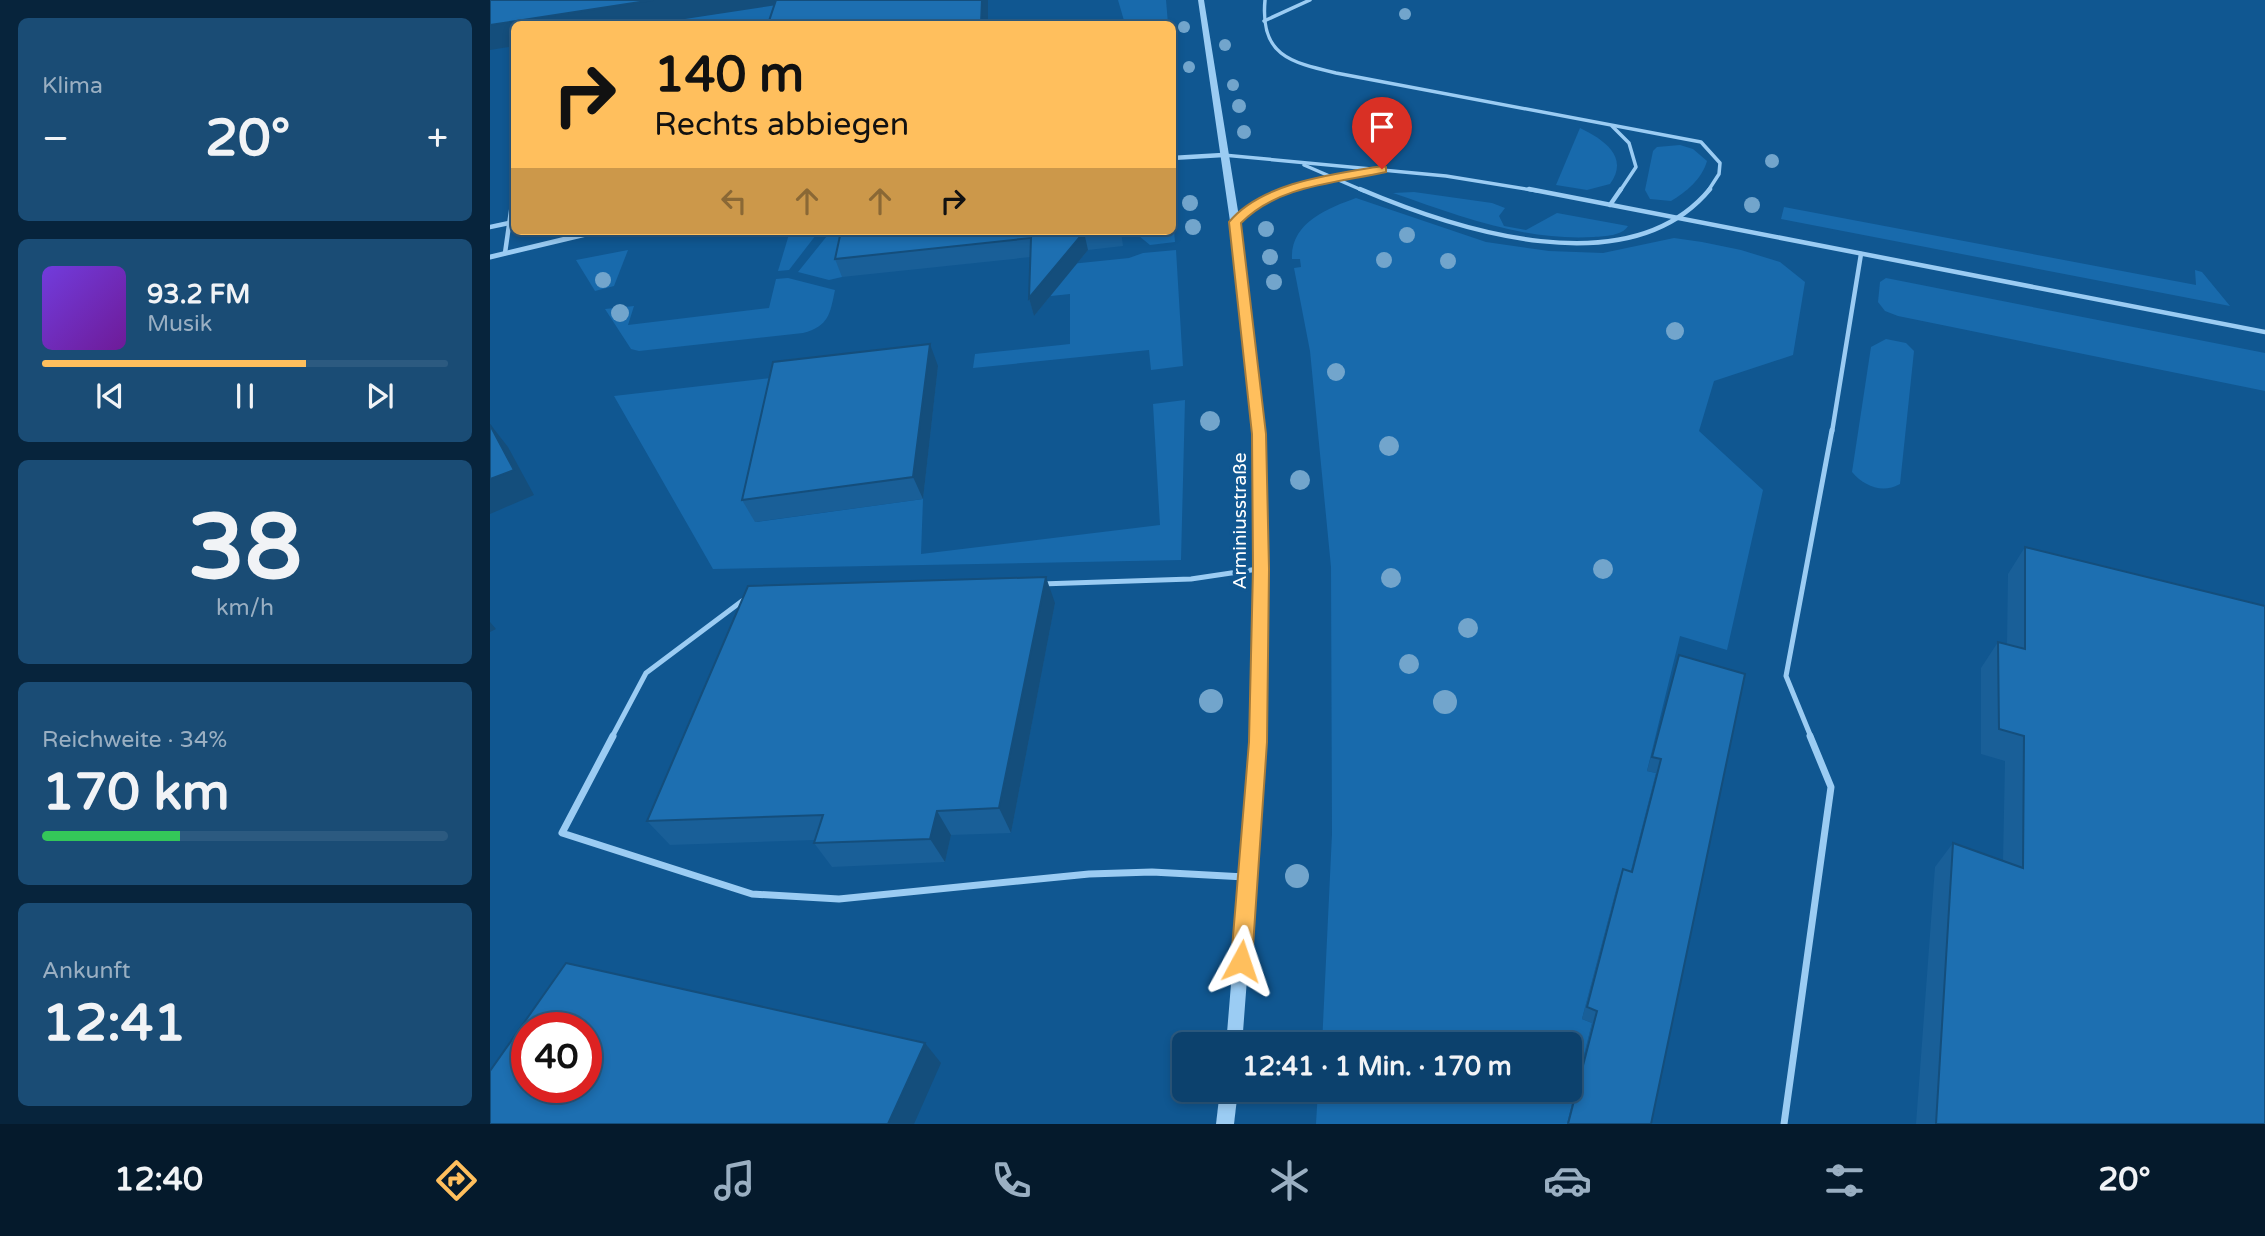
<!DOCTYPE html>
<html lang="de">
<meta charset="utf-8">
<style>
body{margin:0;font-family:"Varela Round",sans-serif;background:#1a4c75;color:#f1f3f6;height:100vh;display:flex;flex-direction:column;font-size:26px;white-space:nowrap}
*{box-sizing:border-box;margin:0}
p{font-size:23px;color:#9aafc2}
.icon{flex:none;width:38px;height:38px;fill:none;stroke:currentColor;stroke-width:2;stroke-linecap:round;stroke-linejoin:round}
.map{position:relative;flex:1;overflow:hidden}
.panel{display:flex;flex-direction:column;gap:18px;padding:18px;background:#07243c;width:490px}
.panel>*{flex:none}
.banner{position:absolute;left:21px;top:21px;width:665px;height:214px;border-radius:10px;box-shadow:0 4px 10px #0003,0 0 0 2px #2c5a80;background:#ffbf5d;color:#111;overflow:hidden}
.speed{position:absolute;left:21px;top:1012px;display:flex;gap:14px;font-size:35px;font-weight:700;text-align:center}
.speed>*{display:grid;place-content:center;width:91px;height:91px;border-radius:50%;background:#0c416d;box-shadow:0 4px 10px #0003,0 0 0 2px #2c5a80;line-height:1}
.speed .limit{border:10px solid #d22;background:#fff;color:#111}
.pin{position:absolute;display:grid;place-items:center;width:60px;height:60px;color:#fff;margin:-72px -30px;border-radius:50% 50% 50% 0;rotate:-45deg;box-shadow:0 0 7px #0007}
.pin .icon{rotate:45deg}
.me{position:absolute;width:77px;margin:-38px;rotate:5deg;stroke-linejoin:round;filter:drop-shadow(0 0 5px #0008)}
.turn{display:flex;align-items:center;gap:24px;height:147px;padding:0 28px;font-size:32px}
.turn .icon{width:91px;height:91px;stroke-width:2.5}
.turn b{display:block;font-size:49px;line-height:60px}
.lanes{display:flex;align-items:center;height:66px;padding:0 28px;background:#0003;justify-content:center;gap:35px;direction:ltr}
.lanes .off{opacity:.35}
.big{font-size:52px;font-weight:700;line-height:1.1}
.panel .widget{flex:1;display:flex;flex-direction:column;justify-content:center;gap:10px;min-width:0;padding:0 24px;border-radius:10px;background:#1a4c75}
.panel .dial{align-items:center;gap:0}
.dial b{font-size:91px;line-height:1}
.song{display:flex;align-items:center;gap:21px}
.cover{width:84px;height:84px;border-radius:10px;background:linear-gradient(135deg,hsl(260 70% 55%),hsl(280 70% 35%))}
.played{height:7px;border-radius:4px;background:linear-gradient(90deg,#ffbf5d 65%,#2c5a80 65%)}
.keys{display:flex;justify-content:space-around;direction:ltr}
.heat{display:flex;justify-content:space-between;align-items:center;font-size:38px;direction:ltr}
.charge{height:10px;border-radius:5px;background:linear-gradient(90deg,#34c759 34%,#2c5a80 0)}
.trip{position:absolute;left:682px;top:1032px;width:410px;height:70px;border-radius:10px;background:#0c416d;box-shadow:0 4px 10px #0003,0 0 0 2px #2c5a80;font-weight:700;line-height:70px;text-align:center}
.tabs{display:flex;height:112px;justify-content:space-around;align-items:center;background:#051a2c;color:#9aafc2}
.tabs .icon{width:49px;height:49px}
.tabs .current{color:#ffbf5d}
.tabs b{font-size:32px;color:#f1f3f6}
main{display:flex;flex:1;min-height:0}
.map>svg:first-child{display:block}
.green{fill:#186aac}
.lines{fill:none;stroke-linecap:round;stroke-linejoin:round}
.service-far3{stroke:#9bccf3;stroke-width:3.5}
.service-far2{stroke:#9bccf3;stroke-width:4.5}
.service-far1{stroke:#9bccf3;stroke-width:5}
.service{stroke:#9bccf3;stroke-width:7}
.minor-far1{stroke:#9bccf3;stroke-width:4.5}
.minor{stroke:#9bccf3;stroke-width:5}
.tertiary{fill:#9bccf3;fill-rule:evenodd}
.tree{fill:#72a5cc}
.wall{fill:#195f98}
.shaded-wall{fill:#144e7c}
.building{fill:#1d6fb1;stroke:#144e7c;stroke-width:2;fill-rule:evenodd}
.route{fill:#ffbf5d;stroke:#a67c3c;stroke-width:2}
.labels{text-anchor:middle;stroke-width:7;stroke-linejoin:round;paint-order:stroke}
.street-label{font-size:19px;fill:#fff;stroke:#105791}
</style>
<main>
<section class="panel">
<div class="widget"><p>Klima</p>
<div class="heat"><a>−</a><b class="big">20°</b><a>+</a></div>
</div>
<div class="widget">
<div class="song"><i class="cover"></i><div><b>93.2 FM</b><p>Musik</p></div></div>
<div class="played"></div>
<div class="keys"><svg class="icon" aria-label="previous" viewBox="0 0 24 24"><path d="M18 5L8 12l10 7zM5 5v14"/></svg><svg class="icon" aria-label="pause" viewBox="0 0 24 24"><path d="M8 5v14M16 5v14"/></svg><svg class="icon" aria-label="next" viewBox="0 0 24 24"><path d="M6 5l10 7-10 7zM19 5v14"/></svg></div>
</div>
<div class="widget dial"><b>38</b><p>km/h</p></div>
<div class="widget"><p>Reichweite · 34%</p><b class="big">170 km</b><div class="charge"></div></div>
<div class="widget"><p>Ankunft</p><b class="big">12:41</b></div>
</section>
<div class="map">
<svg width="1775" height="1124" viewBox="0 0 1775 1124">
<rect width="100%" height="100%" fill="#105791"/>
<g class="green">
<polygon points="296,0 287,24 162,24"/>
<polygon points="628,0 676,0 678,24 635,24"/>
<path d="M1090 128C1113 139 1140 157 1120 184L1097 190 1066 185Z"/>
<path d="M1190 145 1203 149 1217 161C1212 179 1196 192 1181 201L1160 199 1155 190 1163 151 1167 147Z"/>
<path d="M924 192 1002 203 1015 208 1009 216 1014 226 1036 230 1067 213 1138 226C1132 236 1115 236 1104 237 1032 241 970 216 903 193Z"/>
<path d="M866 198 996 242 1059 251 1113 253 1184 238 1212 242 1251 250 1290 262 1315 282 1303 355 1224 381 1209 431 1273 490 1237 650 1190 636 1157 771 1166 773 1137 886 1128 883 1092 1019 1102 1023 1077 1124H826L828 1090H1080V1045H832L842 834 841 567 820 351 804 268 811 267 810 259H802C800 223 838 208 866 198Z"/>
<polygon points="1294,207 1706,285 1705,270 1712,272 1740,306 1291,219"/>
<polygon points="683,219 685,242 660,245 649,236 631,233 682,231"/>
<polygon points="300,231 329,231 299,270 288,271"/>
<polygon points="341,231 397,231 361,235 352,277 339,280 308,272"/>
<polygon points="138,250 124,286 105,291 86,260"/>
<polygon points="686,250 693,366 661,370 659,350 483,368 485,354 580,344 580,294 542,298 542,268 639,258 653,253"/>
<path d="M298 278 345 290C340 314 339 326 313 333L149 351 141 349 115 309 144 306 138 325 279 308 286 279Z"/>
<polygon points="1396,278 1775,353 1775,391 1408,316 1395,311 1388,302 1390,282"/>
<path d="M1396 339 1416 343 1424 351 1410 484C1392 494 1374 486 1362 472L1381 347Z"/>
<polygon points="436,360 266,522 433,499 431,554 670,525 663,404 695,400 691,560 223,569 124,396"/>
</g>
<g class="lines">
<g class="service-far3">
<path d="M775 0C770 55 799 62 846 73L1211 142 1230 163 1229 174 1218 191"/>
<polyline points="774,21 820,0"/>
<polyline points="1122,126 1139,143 1146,167 1130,191"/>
<polyline points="733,155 956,176 1048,191"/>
<polyline points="814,165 874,191"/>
<polyline points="794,191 828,180 882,171"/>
</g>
<g class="service-far2">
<path d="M870 189C966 230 1139 287 1220 189"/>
<polyline points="1039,189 1775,332"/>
<polyline points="1120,205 1131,189"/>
<polyline points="746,221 775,199 798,189"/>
<polyline points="0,227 19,223"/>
<polyline points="15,253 24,190"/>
<polyline points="1342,432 1371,254"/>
</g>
<g class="service-far1">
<polyline points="551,584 701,579 768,569"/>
<polyline points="122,737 156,673 256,598"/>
<polyline points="1321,737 1296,676 1342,430"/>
</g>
<g class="service">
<polyline points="123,736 72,833 262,894 349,899 599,874 662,872 755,877"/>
<polyline points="1294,1124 1341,787 1320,736"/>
</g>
<polyline class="minor-far1" points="682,158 733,155"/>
<polyline class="minor" points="0,257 109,231"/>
<g class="tertiary">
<polygon points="708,0 714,0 753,242 775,434 775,742 752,1045 736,1045 761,742 763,434 743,242"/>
<polygon points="730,1090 748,1090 744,1124 726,1124"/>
</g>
</g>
<g class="tree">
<circle cx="915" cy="14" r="6"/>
<circle cx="694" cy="27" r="6"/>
<circle cx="735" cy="45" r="6"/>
<circle cx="699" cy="67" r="6"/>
<circle cx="743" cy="85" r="6"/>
<circle cx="749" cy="106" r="7"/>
<circle cx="754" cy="132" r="7"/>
<circle cx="1282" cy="161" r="7"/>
<circle cx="700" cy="203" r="8"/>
<circle cx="1262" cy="205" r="8"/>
<circle cx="703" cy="227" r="8"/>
<circle cx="776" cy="229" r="8"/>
<circle cx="917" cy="235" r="8"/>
<circle cx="780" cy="257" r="8"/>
<circle cx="894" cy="260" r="8"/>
<circle cx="958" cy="261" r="8"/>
<circle cx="113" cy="280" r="8"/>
<circle cx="784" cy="282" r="8"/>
<circle cx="130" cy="313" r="9"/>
<circle cx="1185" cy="331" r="9"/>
<circle cx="846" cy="372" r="9"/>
<circle cx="720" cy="421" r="10"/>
<circle cx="899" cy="446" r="10"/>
<circle cx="810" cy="480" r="10"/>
<circle cx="1113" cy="569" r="10"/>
<circle cx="901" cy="578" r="10"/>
<circle cx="978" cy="628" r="10"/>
<circle cx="919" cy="664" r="10"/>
<circle cx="721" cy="701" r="12"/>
<circle cx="955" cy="702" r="12"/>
<circle cx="807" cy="876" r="12"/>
</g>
<g class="wall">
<polygon points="351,231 631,231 633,246 598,250 544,316 539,298 541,257 352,277 345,259"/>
<polygon points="448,366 433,499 265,522 252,500"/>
<polygon points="1535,547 1775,1124 1426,1124 1445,867 1463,843 1513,861 1515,761 1491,754 1491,668 1508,642 1517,644 1518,574"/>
<polygon points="565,603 521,833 461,835 455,862 342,867 324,843 325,840 180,845 157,821"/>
<polygon points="1189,655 1161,1124 1077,1124 1102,1023 1092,1019 1128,883 1133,869 1141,872 1166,773 1157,771"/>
</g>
<g class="shaded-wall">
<polygon points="163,0 299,0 300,3 162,24 24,24 24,46 0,50 0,25"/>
<polygon points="492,0 498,0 498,24 491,24"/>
<polygon points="594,232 598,250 544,316 539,298"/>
<polygon points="440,344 448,366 433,499 423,477"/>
<polygon points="0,424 18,447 44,495 0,514"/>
<polygon points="556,577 565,603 521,833 509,808"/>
<polygon points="0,622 6,629 0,632"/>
<polygon points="447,811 461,835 455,862 440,839"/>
<polygon points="435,1043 451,1063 424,1124 398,1124"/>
</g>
<g class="building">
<polygon points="0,0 163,0 0,25"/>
<polygon points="286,0 492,0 491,24 278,24"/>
<polygon points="351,231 601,231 594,232 539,298 541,238 345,259"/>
<polygon points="440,344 423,477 252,500 283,362"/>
<polygon points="0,425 24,470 0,479"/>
<polygon points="1535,547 1775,606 1775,1124 1446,1124 1463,843 1533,868 1534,736 1509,729 1508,642 1535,649"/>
<polygon points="556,577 509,808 447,811 440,839 324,843 333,815 157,821 258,586"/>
<polygon points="1189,655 1255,674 1161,1124 1078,1124 1107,1011 1097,1007 1133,869 1142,872 1171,759 1162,757"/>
<path d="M76 963 435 1043 398 1124H0V1071ZM37 1027H96V1087H37Z"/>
</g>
<path class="route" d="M892 166 896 167V172C847 183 788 185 751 223L776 434 779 569 777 742 762 961 759 969 751 971 744 969 741 961 759 742 763 569 762 434 739 222C772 182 844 174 892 166Z"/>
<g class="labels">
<g class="street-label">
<text transform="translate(749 521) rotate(-90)" y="7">Arminiusstraße</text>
</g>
</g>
</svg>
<div class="speed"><div class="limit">40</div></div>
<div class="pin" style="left:892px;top:169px;background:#d93025"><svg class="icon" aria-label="arrive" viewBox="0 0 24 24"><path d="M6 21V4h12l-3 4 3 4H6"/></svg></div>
<svg class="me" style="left:751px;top:961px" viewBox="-20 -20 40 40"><path d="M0-17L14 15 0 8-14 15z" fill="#ffbf5d" stroke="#fff" stroke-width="4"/></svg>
<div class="trip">12:41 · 1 Min. · 170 m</div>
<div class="banner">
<div class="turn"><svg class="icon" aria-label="right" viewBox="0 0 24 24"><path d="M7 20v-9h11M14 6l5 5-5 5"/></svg><div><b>140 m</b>Rechts abbiegen</div></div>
<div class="lanes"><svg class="icon off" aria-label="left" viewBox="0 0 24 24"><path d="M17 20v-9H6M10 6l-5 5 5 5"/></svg><svg class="icon off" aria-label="ahead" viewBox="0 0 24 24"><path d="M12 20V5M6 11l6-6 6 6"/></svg><svg class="icon off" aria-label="ahead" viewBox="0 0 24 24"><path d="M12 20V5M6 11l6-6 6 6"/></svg><svg class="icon" aria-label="right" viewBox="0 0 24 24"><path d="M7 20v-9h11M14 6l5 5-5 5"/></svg></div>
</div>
</div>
</main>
<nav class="tabs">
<b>12:40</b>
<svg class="icon current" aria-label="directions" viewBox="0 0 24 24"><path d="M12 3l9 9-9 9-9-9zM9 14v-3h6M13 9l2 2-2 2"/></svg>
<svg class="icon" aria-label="music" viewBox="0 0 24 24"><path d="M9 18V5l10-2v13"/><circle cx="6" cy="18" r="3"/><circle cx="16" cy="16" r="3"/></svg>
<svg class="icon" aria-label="phone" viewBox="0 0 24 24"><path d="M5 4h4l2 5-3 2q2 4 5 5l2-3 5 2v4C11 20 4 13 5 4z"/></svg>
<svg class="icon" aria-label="climate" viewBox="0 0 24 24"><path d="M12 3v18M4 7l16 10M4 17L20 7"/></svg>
<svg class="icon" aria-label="car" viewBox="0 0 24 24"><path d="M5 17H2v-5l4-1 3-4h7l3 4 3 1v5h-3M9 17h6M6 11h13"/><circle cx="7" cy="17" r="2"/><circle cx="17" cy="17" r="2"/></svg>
<svg class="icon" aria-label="filters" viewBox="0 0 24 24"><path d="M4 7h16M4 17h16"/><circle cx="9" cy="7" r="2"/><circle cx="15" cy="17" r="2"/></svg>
<b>20°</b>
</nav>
